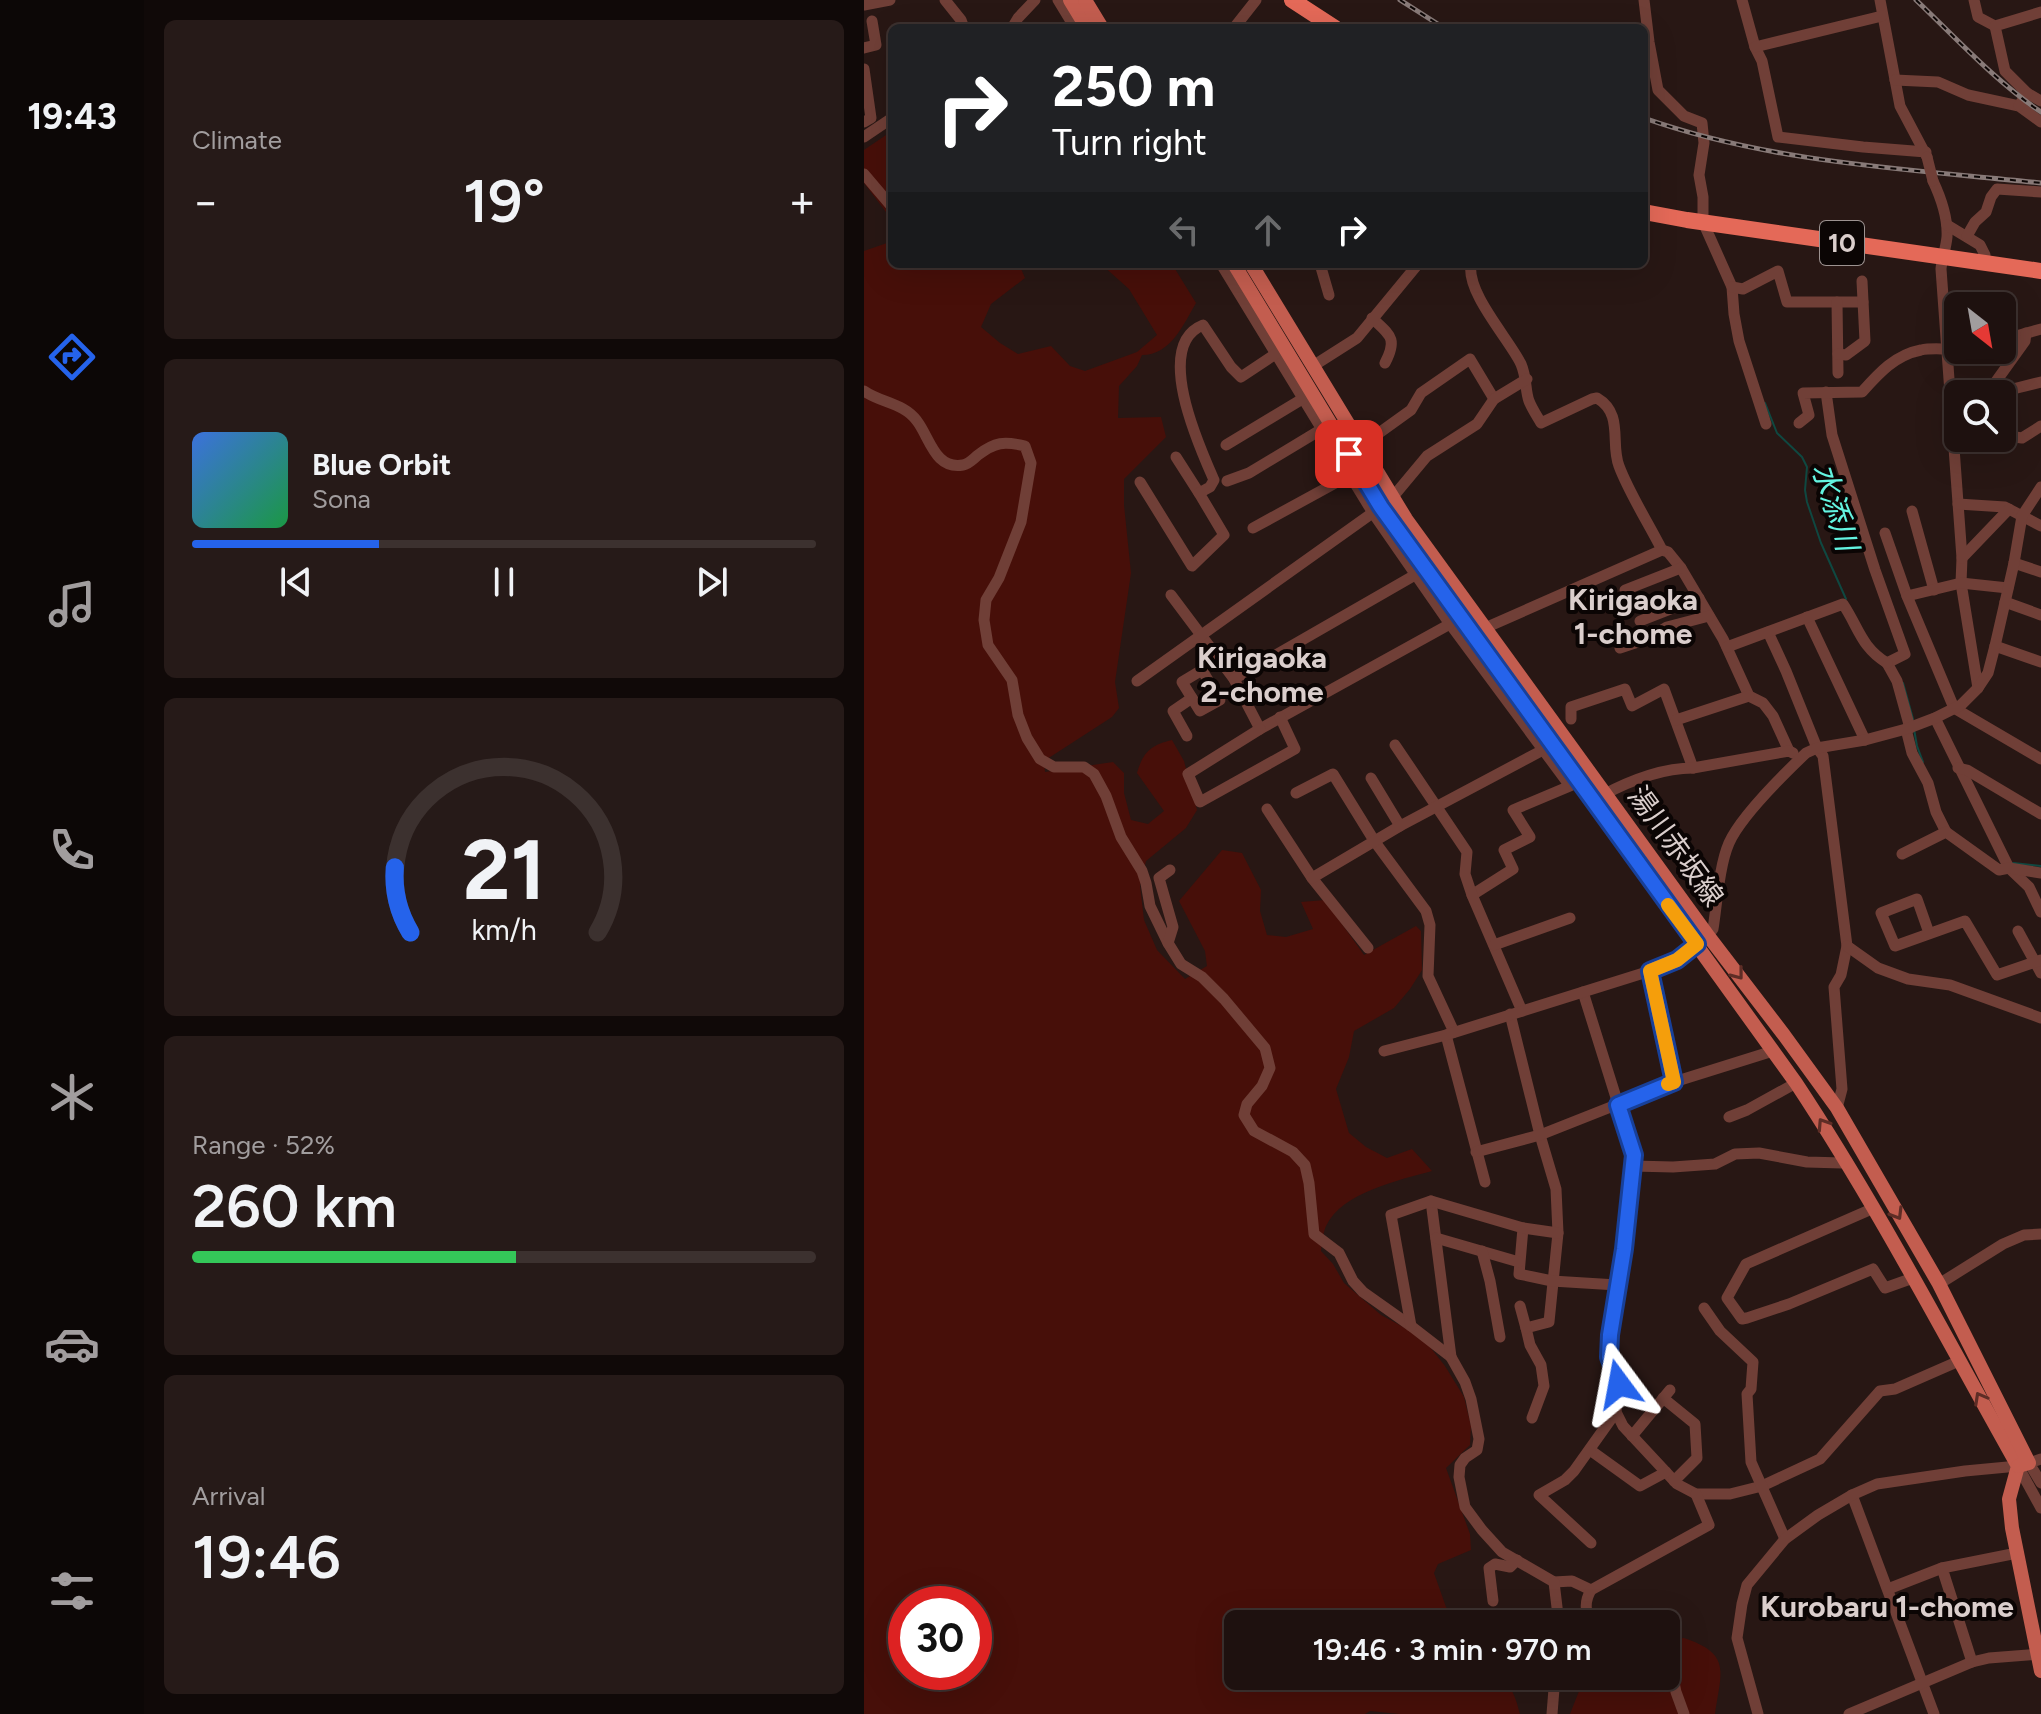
<!DOCTYPE html>
<meta charset="utf-8">
<style>
body{margin:0;font-family:Figtree,"Noto Sans JP",sans-serif;background:#261a18;color:#f1f3f6;height:100vh;display:flex;flex-direction:column;font-size:30px;white-space:nowrap}
*{box-sizing:border-box;margin:0}
p{font-size:26px;color:#a19d9e}
.icon{flex:none;width:44px;height:44px;fill:none;stroke:currentColor;stroke-width:2;stroke-linecap:round;stroke-linejoin:round}
.map{position:relative;flex:1;overflow:hidden}
.sheet{display:flex;flex-direction:column;gap:20px;padding:20px;background:#100908;width:720px}
.sheet>*{flex:none}
.hud{position:absolute;left:24px;top:24px;width:760px;height:244px;border-radius:12px;box-shadow:0 8px 32px #0002,0 0 0 2px #3c312f;background:#202124;color:#fff;overflow:hidden}
.needle{width:52px;rotate:149deg}
.fabs{position:absolute;left:1080px;top:292px;display:grid;gap:16px}
.fabs a{display:grid;place-items:center;width:72px;height:72px;border-radius:12px;background:#1e110f;box-shadow:0 8px 32px #0002,0 0 0 2px #3c312f;font-size:40px}
.speed{position:absolute;left:24px;top:1586px;display:flex;gap:16px;font-size:40px;font-weight:700;text-align:center}
.speed>*{display:grid;place-content:center;width:104px;height:104px;border-radius:50%;background:#1e110f;box-shadow:0 8px 32px #0002,0 0 0 2px #3c312f;line-height:1}
.speed .limit{border:12px solid #d22;background:#fff;color:#111}
.pin{position:absolute;display:grid;place-items:center;width:68px;height:68px;color:#fff;margin:-34px;border-radius:16px;box-shadow:0 4px 12px #0006}
.me{position:absolute;width:88px;margin:-44px;rotate:347deg;stroke-linejoin:round;filter:drop-shadow(0 0 6px #0008)}
.turn{display:flex;align-items:center;gap:28px;height:168px;padding:0 32px;font-size:36px}
.turn .icon{width:104px;height:104px;stroke-width:2.5}
.turn b{display:block;font-size:56px;line-height:68px}
.lanes{display:flex;align-items:center;height:76px;padding:0 32px;background:#0003;justify-content:center;gap:40px;direction:ltr}
.lanes .off{opacity:.35}
.big{font-size:60px;font-weight:600;line-height:1.1}
.sheet .widget{flex:1;display:flex;flex-direction:column;justify-content:center;gap:12px;min-width:0;padding:0 28px;border-radius:12px;background:#261a18}
.sheet .dial{align-items:center;gap:0}
.dial svg{height:208px;overflow:visible;fill:none;stroke:#3c312f;stroke-width:7;stroke-linecap:round;text-anchor:middle}
.dial text{fill:#f1f3f6;stroke:none}
.song{display:flex;align-items:center;gap:24px}
.cover{width:96px;height:96px;border-radius:12px;background:linear-gradient(135deg,hsl(220 70% 55%),hsl(140 70% 35%))}
.played{height:8px;border-radius:4px;background:linear-gradient(90deg,#2563eb 30%,#3c312f 30%)}
.keys{display:flex;justify-content:space-around;direction:ltr}
.heat{display:flex;justify-content:space-between;align-items:center;font-size:44px;direction:ltr}
.charge{height:12px;border-radius:6px;background:linear-gradient(90deg,#34c759 52%,#3c312f 0)}
.trip{position:absolute;left:360px;top:1610px;width:456px;height:80px;border-radius:12px;background:#1e110f;box-shadow:0 8px 32px #0002,0 0 0 2px #3c312f;font-weight:600;line-height:80px;text-align:center}
main{display:flex;flex:1;min-height:0}
.dock{display:flex;flex-direction:column;width:144px;justify-content:space-around;align-items:center;background:#0c0706;color:#a19d9e}
.dock .icon{width:56px;height:56px}
.dock .selected{color:#2563eb}
.dock b{font-size:36px;color:#f1f3f6}
.map>svg:first-child{display:block}
.green{fill:#470f09;fill-rule:evenodd}
.lines{fill:none;stroke-linecap:round;stroke-linejoin:round}
.stream{stroke:#0f4841;stroke-width:2}
.minor{stroke:#703f37;stroke-width:11}
.major{stroke:#c35d4f;stroke-width:14}
.highway{stroke:#e46958;stroke-width:16}
.rail-casing{stroke:#887a78;stroke-width:5}
.rail{stroke:#0b0504;stroke-width:2;stroke-dasharray:6;stroke-linecap:butt}
.minor-bridge{stroke:#703f37;stroke-width:11}
.oneway{stroke:#5e2d26}
.route-casing{stroke:#184099;stroke-width:20}
.route{stroke:#2563eb;stroke-width:14}
.slow{stroke:#f59e0b;stroke-width:14}
.labels{text-anchor:middle;stroke-width:8;stroke-linejoin:round;paint-order:stroke}
.shield{fill:#0b0504;stroke:#9c9290;stroke-width:2}
.shield-label{font-size:26px;font-weight:bold;fill:#dacecc}
.street-label{font-size:28px;fill:#dacecc;stroke:#0b0504}
.water-label{font-size:30px;font-style:italic;fill:#63f4e1;stroke:#0b0504}
.neighbourhood-label{font-size:30px;font-weight:bold;fill:#dacecc;stroke:#0b0504}
</style>
<main>
<nav class="dock">
<b>19:43</b>
<svg class="icon selected" aria-label="directions" viewBox="0 0 24 24"><path d="M12 3l9 9-9 9-9-9zM9 14v-3h6M13 9l2 2-2 2"/></svg>
<svg class="icon" aria-label="music" viewBox="0 0 24 24"><path d="M9 18V5l10-2v13"/><circle cx="6" cy="18" r="3"/><circle cx="16" cy="16" r="3"/></svg>
<svg class="icon" aria-label="phone" viewBox="0 0 24 24"><path d="M5 4h4l2 5-3 2q2 4 5 5l2-3 5 2v4C11 20 4 13 5 4z"/></svg>
<svg class="icon" aria-label="climate" viewBox="0 0 24 24"><path d="M12 3v18M4 7l16 10M4 17L20 7"/></svg>
<svg class="icon" aria-label="car" viewBox="0 0 24 24"><path d="M5 17H2v-5l4-1 3-4h7l3 4 3 1v5h-3M9 17h6M6 11h13"/><circle cx="7" cy="17" r="2"/><circle cx="17" cy="17" r="2"/></svg>
<svg class="icon" aria-label="filters" viewBox="0 0 24 24"><path d="M4 7h16M4 17h16"/><circle cx="9" cy="7" r="2"/><circle cx="15" cy="17" r="2"/></svg>
</nav>
<section class="sheet">
<div class="widget"><p>Climate</p>
<div class="heat"><a>−</a><b class="big">19°</b><a>+</a></div>
</div>
<div class="widget">
<div class="song"><i class="cover"></i><div><b>Blue Orbit</b><p>Sona</p></div></div>
<div class="played"></div>
<div class="keys"><svg class="icon" aria-label="previous" viewBox="0 0 24 24"><path d="M18 5L8 12l10 7zM5 5v14"/></svg><svg class="icon" aria-label="pause" viewBox="0 0 24 24"><path d="M8 5v14M16 5v14"/></svg><svg class="icon" aria-label="next" viewBox="0 0 24 24"><path d="M6 5l10 7-10 7zM19 5v14"/></svg></div>
</div>
<div class="widget dial"><svg viewBox="0 0 100 80">
<path d="M14 69A42 42 0 1 1 86 69"/>
<path d="M14 69A42 42 0 0 1 8 44" stroke="#2563eb"/>
<text x="50" y="56" font-size="32" font-weight="700">21</text>
<text x="50" y="72" font-size="11">km/h</text>
</svg></div>
<div class="widget"><p>Range · 52%</p><b class="big">260 km</b><div class="charge"></div></div>
<div class="widget"><p>Arrival</p><b class="big">19:46</b></div>
</section>
<div class="map">
<svg width="1177" height="1714" viewBox="0 0 1177 1714">
<rect width="100%" height="100%" fill="#281714"/>
<g class="green">
<polygon points="28,131 28,220 0,183 0,150"/>
<path d="M28 238V264H155L161 278 127 304 117 327 136 343 154 354 187 346 206 366 221 371 273 352 293 335 265 289 237 264H308L332 303C319 325 307 355 278 355L273 366 255 386 254 418 297 417 302 437 260 479V505L267 573 251 682 255 708 248 717 180 761 181 772 249 762 260 773V793L267 820 284 824 300 811 273 773C279 752 287 745 308 740L320 761 333 810 322 828 282 861 276 886 280 920 293 950 321 979 343 966 341 951 315 901 358 850 378 853 397 890 396 911 403 935 422 937 449 929 437 902 461 900 500 955 552 926 557 931 558 970 546 989 530 1008 490 1031 485 1057 472 1089 485 1133 502 1147 523 1158 548 1149 568 1171C536 1180 478 1192 462 1226 459 1233 458 1243 457 1251L469 1264 480 1283 517 1315 558 1337 581 1366 600 1397 607 1426 606 1445 582 1468 606 1534 607 1550 574 1564 570 1573 582 1607 592 1624H374V1676H634C648 1684 652 1699 656 1714H535L506 1711 501 1714H0V251L23 243ZM42 1604H110V1672H42Z"/>
<path d="M820 1638C868 1654 857 1672 851 1714H706L721 1676H802V1640Z"/>
</g>
<g class="lines">
<g class="stream">
<polyline points="901,403 913,433 938,457 943,467 941,490 943,502 957,543 982,599"/>
<polyline points="1039,683 1049,719"/>
<polyline points="1050,729 1053,746 1059,762"/>
<polyline points="1149,863 1177,866"/>
</g>
<g class="minor">
<polyline points="81,0 97,20 100,28"/>
<polyline points="194,0 211,28"/>
<polyline points="780,0 785,42 794,90 820,116 838,123 840,143 835,175 839,197 839,222 868,287 870,314 875,341 902,424"/>
<polyline points="878,0 891,47 898,61 914,137 999,147 1062,152"/>
<polyline points="1016,0 1036,106 1063,157"/>
<polyline points="1110,0 1114,17 1131,26"/>
<polyline points="0,5 26,0"/>
<polyline points="148,28 154,18 171,0"/>
<polyline points="370,28 392,0"/>
<polyline points="891,47 1018,16"/>
<polyline points="0,48 12,45 8,21"/>
<polyline points="0,69 7,118 0,122"/>
<polyline points="1031,80 1074,82 1104,95 1155,106 1177,122"/>
<polyline points="1163,93 1177,101"/>
<polyline points="1155,106 1163,93 1141,71 1131,26 1177,12"/>
<polyline points="0,137 28,118"/>
<polyline points="0,174 28,207"/>
<path d="M1069 181C1077 198 1084 218 1083 237 1082 248 1078 258 1077 269L1098 558 1097 583 1114 688"/>
<polyline points="1083,225 1116,245 1121,255"/>
<polyline points="1103,236 1111,222 1122,212 1127,197 1133,189 1177,192"/>
<polyline points="357,264 509,513 586,624 706,786 649,810 666,837 640,850 649,869 608,895"/>
<polyline points="456,264 465,295"/>
<path d="M607 264C602 293 645 339 657 364 663 378 661 390 665 401 668 409 673 416 677 423L728 399 733 398C760 414 746 443 755 466 765 493 785 524 798 550L804 552 817 568 859 639 885 696 899 703 909 716 925 751"/>
<polyline points="868,287 879,289 914,271 923,302 999,302"/>
<polyline points="973,302 974,373"/>
<path d="M508 318C526 335 534 338 521 363"/>
<polyline points="1138,340 1177,329"/>
<polyline points="974,354 982,355 1001,341 998,281"/>
<polyline points="449,366 493,338 554,264"/>
<path d="M0 391C17 403 40 403 53 421 66 438 71 470 99 465 105 464 109 459 114 455 131 442 140 441 161 446L167 463 157 522 135 578 122 600 120 620 124 645 148 680 154 715 163 738 176 759 190 767H220L230 774 242 796 257 837 278 871 282 883 286 906 304 943 317 964 338 977 360 999 401 1048 406 1068 398 1086 383 1104 380 1115 390 1131 429 1152 441 1165 445 1183 450 1234 475 1253 489 1281 499 1292 547 1326 587 1357 601 1382 607 1399 615 1439 613 1450 601 1458 596 1465 595 1477 601 1507 618 1530 638 1552 690 1582 708 1581 727 1590"/>
<polyline points="962,392 968,435 1011,570 1041,654 1023,663 1033,681 1046,728"/>
<polyline points="1123,394 1161,341 1162,333"/>
<polyline points="1138,398 1145,390 1177,382"/>
<path d="M935 423 945 415 939 393 998 392C1015 373 1031 355 1057 350 1066 348 1076 349 1084 349"/>
<polyline points="1138,435 1158,438 1177,426"/>
<polyline points="362,445 440,398"/>
<polyline points="497,446 547,410 557,393 606,359 630,399"/>
<polyline points="312,457 335,493"/>
<polyline points="363,481 385,473 458,429"/>
<path d="M276 482 328 566 360 535 335 493 346 487 350 480C335 446 289 345 339 325L367 367 377 377 419 349"/>
<polyline points="528,498 563,456 613,424 630,399 663,379"/>
<polyline points="1094,504 1141,507 1177,526"/>
<polyline points="1048,511 1070,590"/>
<polyline points="389,528 486,475"/>
<polyline points="1021,533 1043,596"/>
<polyline points="1098,558 1145,509"/>
<polyline points="1150,563 1177,572"/>
<polyline points="1144,588 1097,583 1043,596 1090,708 1177,759"/>
<polyline points="761,590 817,568"/>
<polyline points="307,595 370,679 396,729 586,624"/>
<polyline points="1141,602 1177,615"/>
<polyline points="943,617 1001,740"/>
<polyline points="776,621 835,598"/>
<polyline points="621,628 798,550"/>
<polyline points="904,632 922,671 953,748 959,756 983,946 977,975 970,987 978,1089 973,1108"/>
<polyline points="1131,646 1177,662"/>
<path d="M863 647 979 604C995 628 997 647 1023 663"/>
<polyline points="756,648 783,639 803,627 845,616"/>
<polyline points="338,670 318,682 336,711 356,700 338,670 354,659"/>
<polyline points="370,679 551,575"/>
<polyline points="273,681 514,509"/>
<polyline points="1071,718 1145,868 1165,887 1177,912"/>
<polyline points="707,719 707,707 761,689 768,706 800,689 829,768"/>
<polyline points="812,720 885,696"/>
<polyline points="396,729 324,774 336,802 431,749 416,717"/>
<polyline points="1042,729 1048,753 1064,783 1072,812 1082,832"/>
<polyline points="323,736 309,711 328,698"/>
<polyline points="531,745 603,852 601,874 608,895 658,1011"/>
<polyline points="1094,768 1103,770 1177,814"/>
<polyline points="507,778 536,826"/>
<polyline points="432,793 469,774 511,842 562,911 566,925 564,976 590,1032"/>
<path d="M737 796C765 781 798 768 829 768L925 751 929 753"/>
<polyline points="403,809 448,878 504,948"/>
<polyline points="1038,854 1082,832 1135,870 1145,868 1177,873"/>
<polyline points="448,878 536,826 679,750"/>
<polyline points="1154,931 1177,973"/>
<polyline points="1065,933 1053,899 1017,913 1031,946 1101,921 1133,975 1177,960"/>
<polyline points="304,943 309,927 295,878 306,870"/>
<polyline points="630,945 706,918"/>
<polyline points="983,946 1014,968 1044,979 1086,985 1177,1018"/>
<polyline points="786,971 810,1082"/>
<polyline points="719,992 770,1155 760,1249 746,1335 745,1357 755,1384 752,1412 759,1426 813,1484 832,1494 866,1494 898,1486 956,1459 1016,1391 1031,1389 1095,1361"/>
<polyline points="646,1014 676,1135 692,1189 694,1233 685,1322 662,1328 666,1345 677,1365 680,1386 668,1418"/>
<polyline points="582,1035 621,1182"/>
<path d="M520 1051 582 1035 786 971C807 962 837 949 849 929 853 904 855 866 865 843 877 816 920 774 942 753L953 748 1001 740 1042 729 1071 718 1097 705 1114 688 1124 673 1131 646 1150 563 1158 516 1177 487"/>
<polyline points="865,1117 883,1110 932,1083"/>
<polyline points="612,1152 676,1135 810,1082 909,1051"/>
<polyline points="769,1166 809,1167 851,1164 871,1154 895,1153 943,1162 978,1163 983,1161"/>
<polyline points="567,1201 587,1357"/>
<polyline points="1010,1208 882,1264 863,1298 878,1319 883,1318 925,1304 1009,1269 1021,1288 1049,1278"/>
<polyline points="659,1228 655,1274 688,1281 753,1285"/>
<polyline points="572,1238 655,1262"/>
<polyline points="618,1251 626,1281 636,1337"/>
<polyline points="1075,1284 1139,1244 1160,1235 1177,1234"/>
<polyline points="656,1306 662,1328"/>
<polyline points="840,1308 856,1331 889,1362 887,1389 883,1394 887,1462 921,1539"/>
<polyline points="547,1326 527,1215 567,1201 659,1228 694,1233"/>
<polyline points="799,1398 831,1424 833,1458 810,1481"/>
<polyline points="768,1436 806,1390"/>
<polyline points="726,1450 776,1486 802,1472"/>
<polyline points="1177,1459 1165,1463 1177,1483"/>
<polyline points="988,1495 1070,1714"/>
<polyline points="727,1543 675,1495 701,1480 710,1471 752,1412"/>
<polyline points="690,1582 695,1624"/>
<polyline points="1024,1589 1078,1568"/>
<polyline points="629,1601 625,1568 631,1564 646,1567 653,1560"/>
<path d="M728 1624C721 1612 720 1602 727 1590L845 1525 832 1494"/>
<polyline points="1108,1662 1078,1568 1153,1553"/>
<polyline points="802,1664 807,1668 812,1692 820,1714"/>
<polyline points="688,1714 691,1676"/>
<polyline points="894,1714 873,1638 878,1604 883,1585 921,1539 954,1515 988,1495 1013,1484 1101,1471 1154,1466 1177,1508"/>
<polyline points="985,1714 1108,1662 1125,1658 1177,1654"/>
</g>
<g class="major">
<polyline points="206,0 223,28"/>
<polyline points="221,0 238,28"/>
<path d="M370 264 517 507 932 1083C1014 1207 1082 1338 1154 1466L1145 1499 1148 1528 1177 1671"/>
<polyline points="387,264 542,519 845,937 920,1035 973,1108 1075,1284 1165,1463 1154,1466"/>
</g>
<g class="highway">
<polyline points="428,0 471,28"/>
<polyline points="780,212 823,220 1177,271"/>
</g>
<g class="rail-casing">
<g id="rail">
<polyline points="536,0 580,28"/>
<path d="M1052 0C1092 38 1131 81 1177 112"/>
<path d="M780 118C907 163 1044 169 1177 183"/>
</g>
</g>
<use href="#rail" class="rail"/>
<polyline class="minor-bridge" points="1063,157 1069,181"/>
</g>
<defs><path id="oneway-chevron" d="M-2-3.5L2.5 0L-2 3.5" fill="none" stroke-width="1.6" stroke-linecap="round" stroke-linejoin="round" transform="scale(2)"/></defs>
<g class="oneway">
<use href="#oneway-chevron" transform="translate(874 974) rotate(52)"/>
<use href="#oneway-chevron" transform="translate(959 1124) rotate(-123)"/>
<use href="#oneway-chevron" transform="translate(1033 1214) rotate(59)"/>
<use href="#oneway-chevron" transform="translate(1116 1398) rotate(-119)"/>
</g>
<g class="lines">
<g class="route-casing">
<polyline id="route" points="485,454 517,507 833,944 813,960 786,971 810,1082 754,1105 770,1155 760,1249 746,1335 745,1357 755,1384"/>
</g>
<use href="#route" class="route"/>
<polyline class="slow" points="804,1084 810,1082 786,971 813,960 833,944 804,905"/>
</g>
<g class="labels">
<rect class="shield" x="956" y="221" width="44" height="44" rx="6"/>
<g class="shield-label">
<text x="978" y="252">10</text>
</g>
<g class="street-label">
<text transform="translate(812 846) rotate(54)" y="10">湯川赤坂線</text>
</g>
<g class="water-label">
<text transform="translate(971 507) rotate(73)" y="10">水添川</text>
</g>
<g class="neighbourhood-label">
<text x="769" y="610">Kirigaoka<tspan x="769" dy="34">1-chome</tspan></text>
<text x="398" y="668">Kirigaoka<tspan x="398" dy="34">2-chome</tspan></text>
<text x="1023" y="1617">Kurobaru 1-chome</text>
</g>
</g>
</svg>
<div class="fabs">
<a><svg class="needle" viewBox="-14 -14 28 28"><path d="M0-13l5 13h-10z" fill="#e53935"/><path d="M0 13l5-13h-10z" fill="#a19d9e"/></svg></a>
<a><svg class="icon" aria-label="search" viewBox="0 0 24 24"><circle cx="10" cy="10" r="6"/><path d="M15 15l6 6"/></svg></a>
</div>
<div class="speed"><div class="limit">30</div></div>
<div class="pin" style="left:485px;top:454px;background:#d93025"><svg class="icon" aria-label="arrive" viewBox="0 0 24 24"><path d="M6 21V4h12l-3 4 3 4H6"/></svg></div>
<svg class="me" style="left:755px;top:1384px" viewBox="-20 -20 40 40"><path d="M0-17L14 15 0 8-14 15z" fill="#2563eb" stroke="#fff" stroke-width="4"/></svg>
<div class="trip">19:46 · 3 min · 970 m</div>
<div class="hud">
<div class="turn"><svg class="icon" aria-label="right" viewBox="0 0 24 24"><path d="M7 20v-9h11M14 6l5 5-5 5"/></svg><div><b>250 m</b>Turn right</div></div>
<div class="lanes"><svg class="icon off" aria-label="left" viewBox="0 0 24 24"><path d="M17 20v-9H6M10 6l-5 5 5 5"/></svg><svg class="icon off" aria-label="ahead" viewBox="0 0 24 24"><path d="M12 20V5M6 11l6-6 6 6"/></svg><svg class="icon" aria-label="right" viewBox="0 0 24 24"><path d="M7 20v-9h11M14 6l5 5-5 5"/></svg></div>
</div>
</div>
</main>
